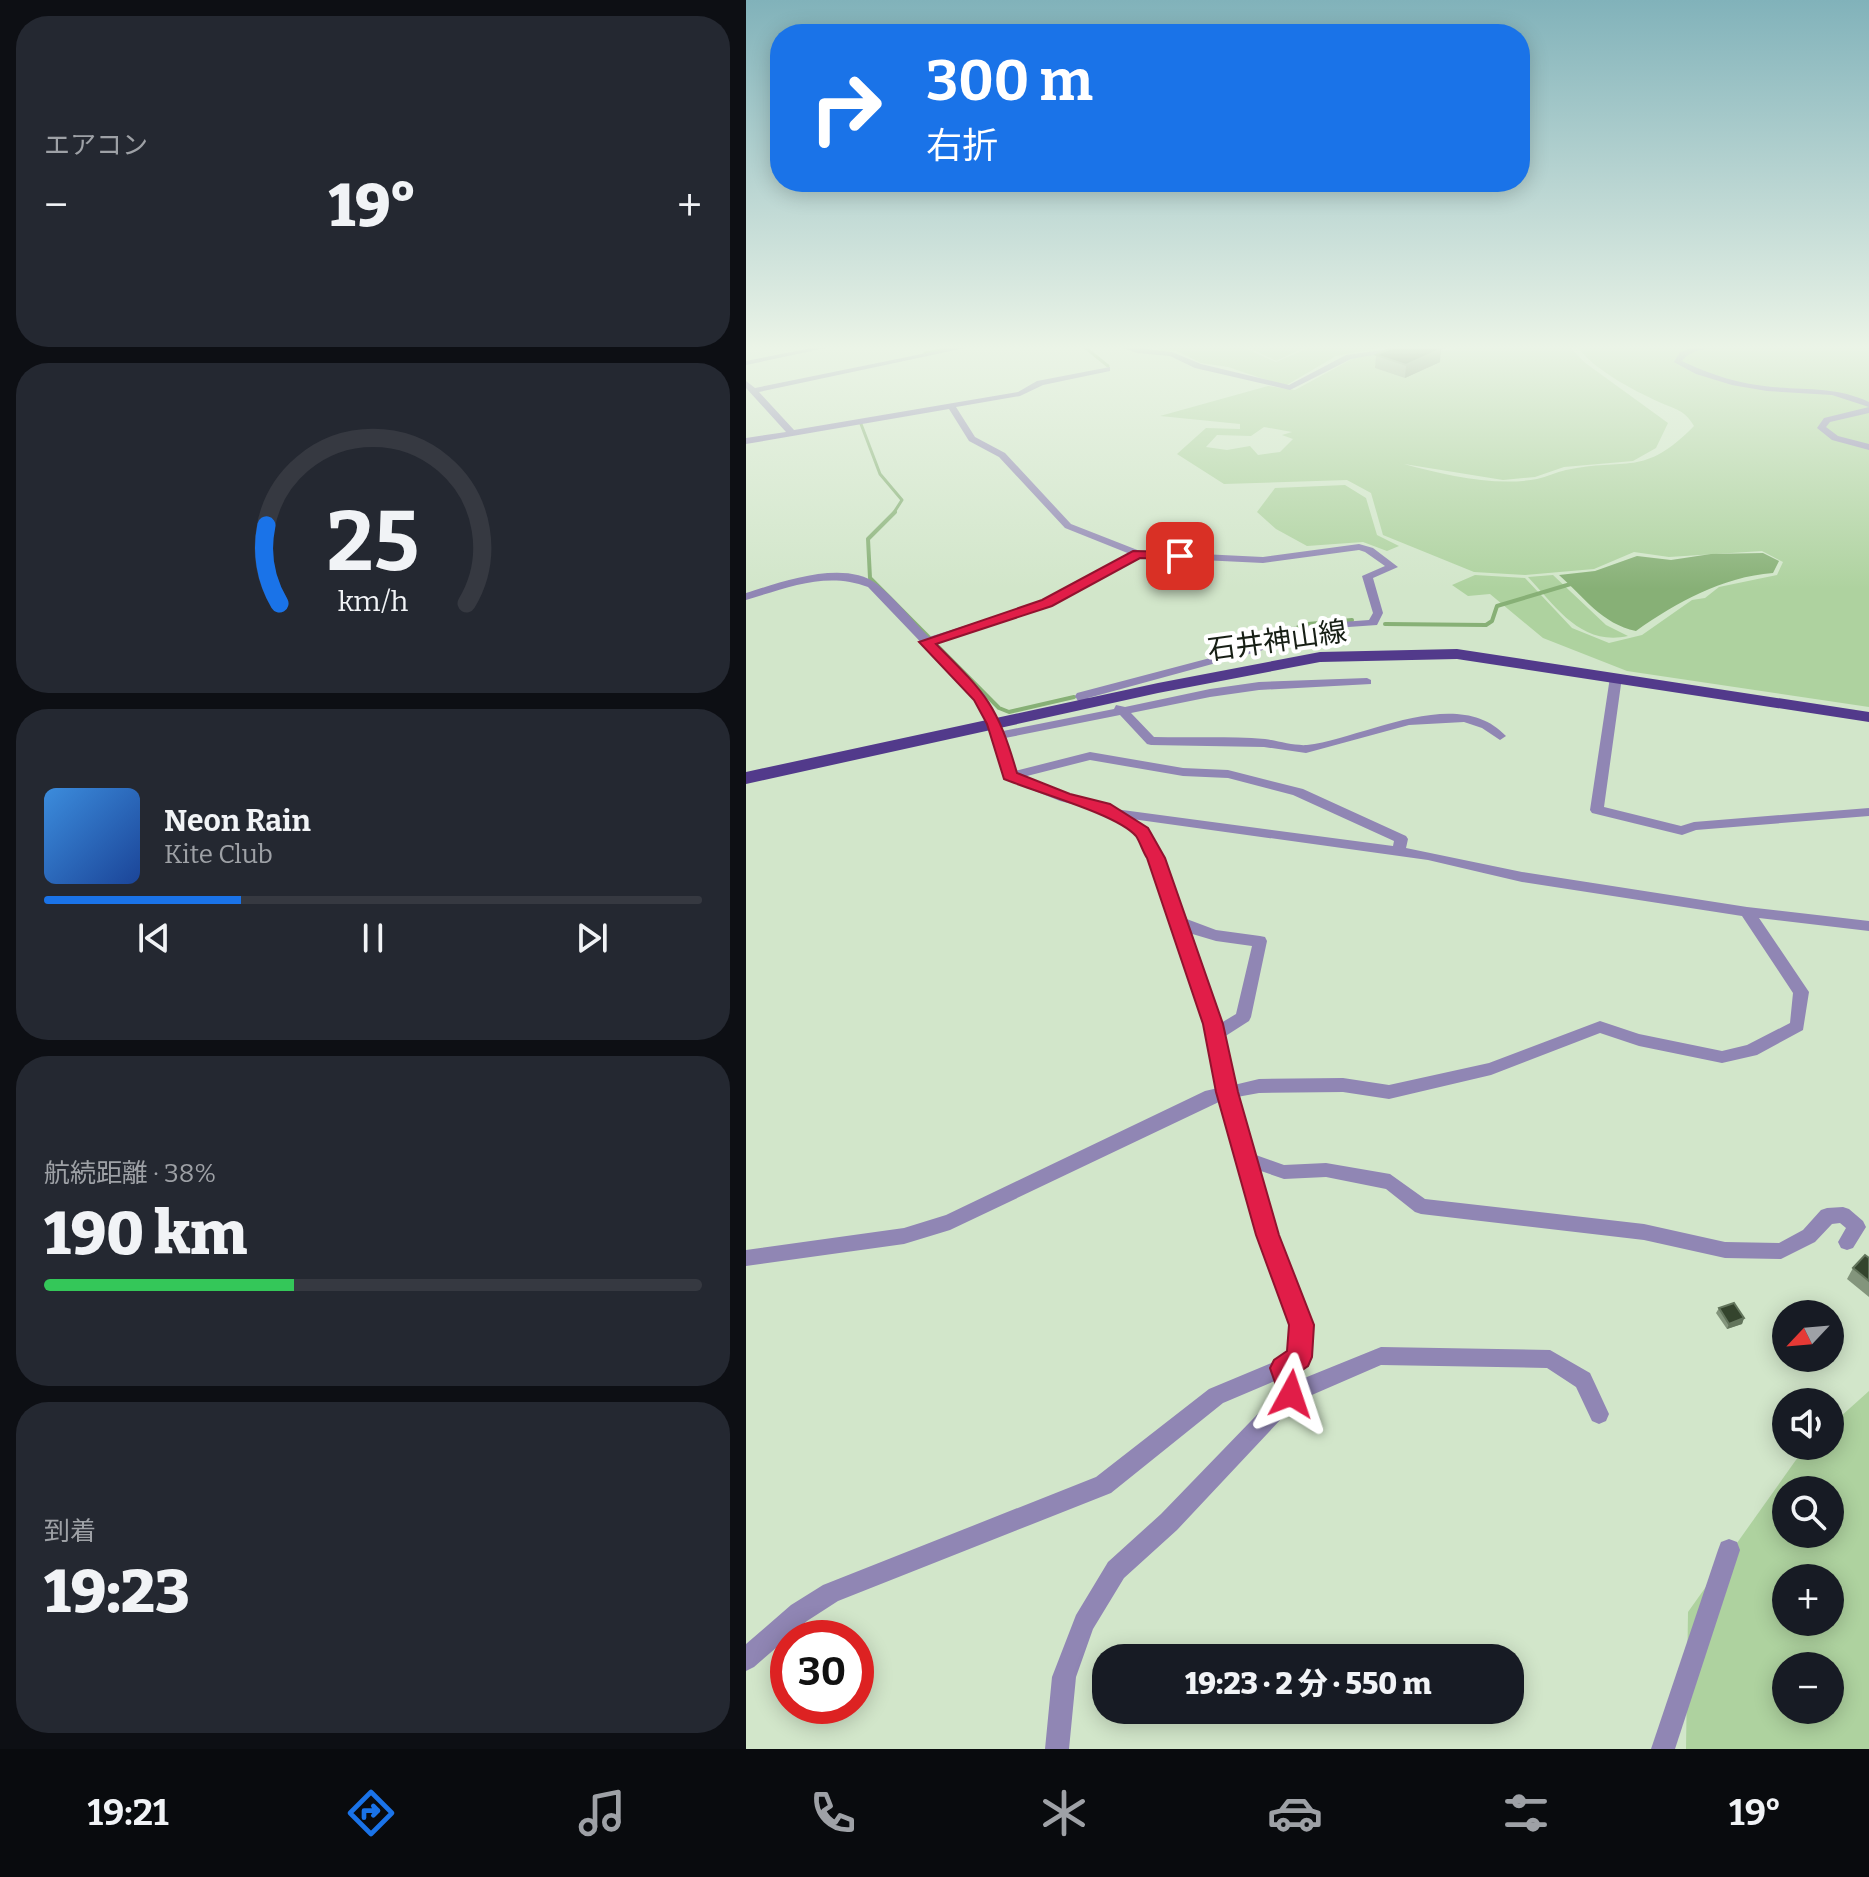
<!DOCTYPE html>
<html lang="ja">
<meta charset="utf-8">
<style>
body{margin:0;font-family:Bitter,"Noto Sans JP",serif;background:#242831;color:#f1f3f6;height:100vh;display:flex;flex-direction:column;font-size:30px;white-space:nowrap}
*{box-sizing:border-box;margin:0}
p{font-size:26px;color:#9ea1a6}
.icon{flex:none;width:44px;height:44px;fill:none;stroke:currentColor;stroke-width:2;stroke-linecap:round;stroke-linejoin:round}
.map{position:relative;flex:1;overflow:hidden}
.sheet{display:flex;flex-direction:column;gap:16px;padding:16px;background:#0d0f14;width:746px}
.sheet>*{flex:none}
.top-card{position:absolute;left:24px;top:24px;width:760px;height:168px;border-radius:32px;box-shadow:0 4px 20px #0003;background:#1a73e8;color:#fff;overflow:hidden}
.needle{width:52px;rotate:244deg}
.controls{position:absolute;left:1026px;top:1300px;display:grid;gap:16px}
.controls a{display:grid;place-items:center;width:72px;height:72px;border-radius:50%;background:#171b24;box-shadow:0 4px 20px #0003;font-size:40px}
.speed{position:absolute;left:24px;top:1620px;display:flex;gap:16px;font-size:40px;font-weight:700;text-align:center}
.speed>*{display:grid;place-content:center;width:104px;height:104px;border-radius:50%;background:#171b24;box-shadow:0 4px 20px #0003;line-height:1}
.speed .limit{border:12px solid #d22;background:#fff;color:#111}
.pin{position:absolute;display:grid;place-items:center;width:68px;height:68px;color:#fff;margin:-34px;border-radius:16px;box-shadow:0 4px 12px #0006}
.me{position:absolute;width:88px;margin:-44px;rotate:5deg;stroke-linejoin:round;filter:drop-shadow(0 0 6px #0008)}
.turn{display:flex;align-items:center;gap:28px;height:168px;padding:0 24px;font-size:36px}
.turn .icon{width:104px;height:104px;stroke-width:2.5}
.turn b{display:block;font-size:56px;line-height:68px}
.big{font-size:60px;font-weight:800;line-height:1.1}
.sheet .tile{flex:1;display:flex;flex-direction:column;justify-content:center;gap:12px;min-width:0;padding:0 28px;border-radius:32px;background:#242831}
.sheet .dial{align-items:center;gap:0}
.dial svg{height:208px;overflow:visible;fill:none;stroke:#363941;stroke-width:7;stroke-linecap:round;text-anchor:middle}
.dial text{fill:#f1f3f6;stroke:none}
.song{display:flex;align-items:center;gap:24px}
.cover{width:96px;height:96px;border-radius:12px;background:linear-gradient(135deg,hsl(210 70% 55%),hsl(220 70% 35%))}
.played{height:8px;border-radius:4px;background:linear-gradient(90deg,#1a73e8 30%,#363941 30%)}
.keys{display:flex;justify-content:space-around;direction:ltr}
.heat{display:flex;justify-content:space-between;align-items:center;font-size:44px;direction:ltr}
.charge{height:12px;border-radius:6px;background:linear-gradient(90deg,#34c759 38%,#363941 0)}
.trip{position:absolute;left:346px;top:1644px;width:432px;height:80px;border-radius:32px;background:#171b24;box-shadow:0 4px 20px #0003;font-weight:800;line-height:80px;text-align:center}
.menu{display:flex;height:128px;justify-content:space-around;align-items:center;background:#090b0e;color:#9ea1a6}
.menu .icon{width:56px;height:56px}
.menu .selected{color:#1a73e8}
.menu b{font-size:36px;color:#f1f3f6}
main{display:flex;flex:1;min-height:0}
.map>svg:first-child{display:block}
.green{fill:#aed29f;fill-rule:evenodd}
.water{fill:#87b076}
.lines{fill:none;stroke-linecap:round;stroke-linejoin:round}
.stream-far1{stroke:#87b076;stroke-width:3}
.stream{stroke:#87b076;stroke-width:4}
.minor{fill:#9086b4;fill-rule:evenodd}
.primary{fill:#523a8b;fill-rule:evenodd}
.wall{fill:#83957c}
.shaded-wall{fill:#63755c}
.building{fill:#34442d;stroke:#63755c;stroke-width:2}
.route{fill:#e11d48;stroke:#92132f;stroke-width:2}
.labels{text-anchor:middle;stroke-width:8;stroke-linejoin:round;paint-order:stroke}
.street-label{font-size:28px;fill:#171f15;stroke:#fff}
</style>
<main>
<section class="sheet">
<div class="tile"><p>エアコン</p>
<div class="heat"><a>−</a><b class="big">19°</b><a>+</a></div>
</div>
<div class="tile dial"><svg viewBox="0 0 100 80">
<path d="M14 69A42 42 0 1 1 86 69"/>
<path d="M14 69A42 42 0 0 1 9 39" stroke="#1a73e8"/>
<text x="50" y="56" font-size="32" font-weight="700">25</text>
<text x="50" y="72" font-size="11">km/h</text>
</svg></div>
<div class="tile">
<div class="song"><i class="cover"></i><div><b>Neon Rain</b><p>Kite Club</p></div></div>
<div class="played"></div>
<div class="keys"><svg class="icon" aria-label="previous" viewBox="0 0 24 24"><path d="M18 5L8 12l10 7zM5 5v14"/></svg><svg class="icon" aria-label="pause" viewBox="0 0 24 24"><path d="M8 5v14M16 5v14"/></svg><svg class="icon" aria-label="next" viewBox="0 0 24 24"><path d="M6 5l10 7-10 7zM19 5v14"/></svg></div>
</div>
<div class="tile"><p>航続距離 · 38%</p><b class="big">190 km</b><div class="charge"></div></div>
<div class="tile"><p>到着</p><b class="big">19:23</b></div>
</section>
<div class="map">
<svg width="1123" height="1749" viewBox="0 0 1123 1749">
<rect width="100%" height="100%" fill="#d2e6ca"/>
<g class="green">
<polygon points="414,345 492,345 530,362 569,345 638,347 590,356 539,386 482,367 455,363 431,351 412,351"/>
<polygon points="497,345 564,345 530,361"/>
<path d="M721 345H822L838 362 922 423 910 448 887 461 818 467 789 477 757 480 658 464C698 475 750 487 791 479 801 477 810 472 820 470 881 457 897 478 948 426 939 410 929 409 913 402 885 389 848 370 830 345H1123V707L881 671 797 638 744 594 722 596 706 585 729 575 779 578 826 628 863 643 896 635 946 600 959 598 973 587 1031 575 1037 562 1016 551 923 557 888 552 848 569 779 575 728 572 637 535 625 493 601 480 478 484 431 454 460 428 494 429V424L414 416 522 386 549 390 608 358 647 351H702ZM518 427 546 432 536 435 547 439 534 452 512 455 504 446 481 450 460 447 471 435 505 436Z"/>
<polygon points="599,485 620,498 631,535 653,546 641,551 617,542 561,546 530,529 511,512 529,488"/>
<path d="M807 575 860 625 882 636C835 646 811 608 782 577Z"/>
<path d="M1123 1391V1749H940L942 1612 1057 1450 1061 1446H1084V1426ZM1040 1490H1084V1534H1040ZM1040 1578H1084V1622H1040ZM1040 1666H1084V1710H1040Z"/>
</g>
<path class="water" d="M1017 553 1033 561 1027 573C976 577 931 602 890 631 856 624 838 597 813 575L849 571 891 556 925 560 965 554Z"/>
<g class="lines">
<g class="stream-far1">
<polyline points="336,345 362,366"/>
<polyline points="179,353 221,345"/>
<polyline points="115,424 134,474 156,500 147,514"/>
</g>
<g class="stream">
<polyline points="149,512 122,539 124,578 253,708 263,712 328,697"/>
<polyline points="639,624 740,625 746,621 751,606 828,583"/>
<polyline points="484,651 562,624 606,620"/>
</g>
<g class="minor">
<polygon points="81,345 94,345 0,365 0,361"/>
<path d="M220 345H233L13 392 48 430 272 392 291 381 364 367V371L297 385 274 396 210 407 229 437 259 453 325 524 394 551 517 557 613 544 627 548 652 567 627 578 637 613 631 625 574 629 514 651 342 698 345 703 339 707 335 706 329 696 331 693 506 647 569 624 623 620 627 613 616 576 639 566 619 552 613 550 517 563 394 557 305 605 188 643 239 695 257 731 368 709 370 705 379 707 464 689 513 682 621 678 625 680V684L513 690 464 697 385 713 408 737C445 738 483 736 519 739 532 741 548 746 561 745 618 738 712 684 760 736L754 740 736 728 718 722 663 725 560 753 518 747 405 745 401 744 374 715 259 738 269 771 344 752 437 768 482 770 557 789 660 836 662 839 660 848 776 872 1001 907 1123 921V931L1013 918 1063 992 1057 1030 1011 1055 976 1063 893 1046 854 1033 745 1075 643 1099 597 1092 513 1093 491 1097 507 1154 538 1165 580 1163 644 1174 679 1199 898 1224 979 1242 1033 1243 1057 1230 1075 1210 1081 1208 1097 1207 1103 1209 1117 1221 1120 1227 1107 1248 1101 1250 1095 1248 1092 1242 1100 1228 1094 1223 1086 1224 1069 1242 1035 1259 979 1258 898 1240 675 1214 669 1212 640 1189 580 1177 538 1179 512 1170 530 1235 566 1325C567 1347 567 1359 548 1372L551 1381 635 1347 804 1350 844 1373 863 1414 860 1421 853 1424 846 1421 830 1387 801 1368 635 1365 552 1401 431 1530 378 1578 347 1629 330 1677 323 1749H299L306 1677 330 1615 362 1562 415 1514 534 1391 531 1380 477 1403 365 1493 92 1601 61 1621 8 1667 0 1671V1644L45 1605 77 1585 350 1477 463 1389 530 1361 545 1351 547 1341 546 1325 512 1235 475 1101 204 1230 158 1244 0 1266V1250L158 1228 200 1215 459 1091 472 1088 459 1024 403 858 391 835 353 811 314 801 259 779 243 724 230 700 122 587C80 571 41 588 0 600V593C35 582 98 559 131 584 150 599 166 620 183 637L297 601 384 554 319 528 253 457 223 441 203 409 0 444V438L40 432 0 388V381L9 388ZM344 760 437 776 482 778 547 795 648 841 647 846 369 809 363 805 323 795 277 777ZM386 819 682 860 776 882 996 916 1047 993 1044 1023 1001 1045 976 1051 893 1034 854 1021 743 1063 643 1085 597 1078 513 1079 488 1085 478 1037 503 1021 505 1017 521 941 519 937 514 936 470 930 438 918 417 858 401 829ZM443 933 470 941 506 946 490 1014 475 1023Z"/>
<polygon points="368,345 426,352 455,364 543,385 600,355 658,347 662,349 605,359 544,390 449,368 424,356 391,353"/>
<polygon points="701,345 718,345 679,352 675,350"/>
<path d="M956 345H994L990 347C973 348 947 346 936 361 964 375 995 384 1026 387 1059 390 1092 387 1123 402V413L1084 422 1080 427 1092 436 1123 444V450L1086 440 1071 428 1078 418 1123 407 1086 395 1021 391 986 385 950 374 928 362 934 352Z"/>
<polygon points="870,674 876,677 858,807 935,826 948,822 1123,808 1123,816 950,830 936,835 846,813 844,810 864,677"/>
<polygon points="983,1539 991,1542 994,1550 929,1749 905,1749 972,1550 975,1542"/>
</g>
<polygon class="primary" points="711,649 1123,712 1123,722 711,659 574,662 412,693 0,784 0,772 412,683 574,652"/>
</g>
<g class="wall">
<polygon points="630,355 694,362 659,378 629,368"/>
<polygon points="1123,1258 1123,1297 1101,1279 1107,1268"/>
<polygon points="973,1308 998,1318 996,1324 981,1329 970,1313"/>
</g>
<g class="shaded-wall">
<polygon points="695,349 694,362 659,378 660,365"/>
<polygon points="998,1318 996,1324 981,1329 983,1324"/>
</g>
<g class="building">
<polygon points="653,345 683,345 695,349 660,365 630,355"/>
<polygon points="1119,1255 1123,1258 1123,1281 1107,1268"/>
<polygon points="988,1303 998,1318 983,1324 973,1308"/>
</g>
<linearGradient id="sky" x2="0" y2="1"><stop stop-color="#81b2ba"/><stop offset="0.59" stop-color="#ebf4e7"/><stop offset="1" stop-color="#ebf4e7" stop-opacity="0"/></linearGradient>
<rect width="1123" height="589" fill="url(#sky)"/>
<path class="route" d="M387 551 434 552 441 556 434 560 394 558 306 606 190 644C240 694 251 704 271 773L324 794 364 804 402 828 419 858 477 1024 492 1092 533 1235 568 1325 566 1357 562 1366 552 1373 558 1394 554 1403 545 1407 536 1403 524 1368 528 1360 541 1351 543 1325 510 1235 470 1092 457 1024 401 858C397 852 394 842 390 836 371 814 289 792 258 779L241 724 228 700 173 642 296 600Z"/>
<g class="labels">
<g class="street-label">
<text transform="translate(531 640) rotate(-8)" y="10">石井神山線</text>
</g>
</g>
</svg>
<div class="controls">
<a><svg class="needle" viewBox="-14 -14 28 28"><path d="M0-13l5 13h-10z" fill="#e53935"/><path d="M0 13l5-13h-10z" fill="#9ea1a6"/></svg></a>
<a><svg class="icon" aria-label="sound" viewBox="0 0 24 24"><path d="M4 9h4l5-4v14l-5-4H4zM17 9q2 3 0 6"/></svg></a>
<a><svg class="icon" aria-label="search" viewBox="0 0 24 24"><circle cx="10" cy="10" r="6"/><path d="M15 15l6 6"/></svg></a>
<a>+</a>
<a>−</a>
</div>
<div class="speed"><div class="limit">30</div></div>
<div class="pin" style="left:434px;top:556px;background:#d93025"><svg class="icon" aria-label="arrive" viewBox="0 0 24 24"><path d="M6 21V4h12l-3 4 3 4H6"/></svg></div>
<svg class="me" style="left:545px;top:1394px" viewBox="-20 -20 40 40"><path d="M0-17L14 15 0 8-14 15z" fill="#e11d48" stroke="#fff" stroke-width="4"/></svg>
<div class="trip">19:23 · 2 分 · 550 m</div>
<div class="top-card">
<div class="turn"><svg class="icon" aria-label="right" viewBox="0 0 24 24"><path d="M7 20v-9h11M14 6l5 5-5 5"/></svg><div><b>300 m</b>右折</div></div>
</div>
</div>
</main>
<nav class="menu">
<b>19:21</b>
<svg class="icon selected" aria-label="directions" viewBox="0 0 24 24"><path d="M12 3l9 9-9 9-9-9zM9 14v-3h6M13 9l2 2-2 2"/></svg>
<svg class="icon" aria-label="music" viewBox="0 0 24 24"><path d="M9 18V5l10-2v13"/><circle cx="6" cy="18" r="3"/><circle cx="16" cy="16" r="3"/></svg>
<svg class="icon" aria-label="phone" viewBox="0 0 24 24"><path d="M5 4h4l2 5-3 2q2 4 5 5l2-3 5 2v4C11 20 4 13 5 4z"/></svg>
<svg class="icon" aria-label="climate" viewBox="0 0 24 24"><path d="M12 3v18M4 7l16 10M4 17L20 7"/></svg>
<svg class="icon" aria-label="car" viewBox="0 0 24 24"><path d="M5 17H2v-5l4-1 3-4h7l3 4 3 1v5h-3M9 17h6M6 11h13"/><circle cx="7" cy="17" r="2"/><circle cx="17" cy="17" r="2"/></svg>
<svg class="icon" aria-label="filters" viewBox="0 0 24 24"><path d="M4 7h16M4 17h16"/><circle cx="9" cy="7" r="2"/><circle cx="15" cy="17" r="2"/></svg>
<b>19°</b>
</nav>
